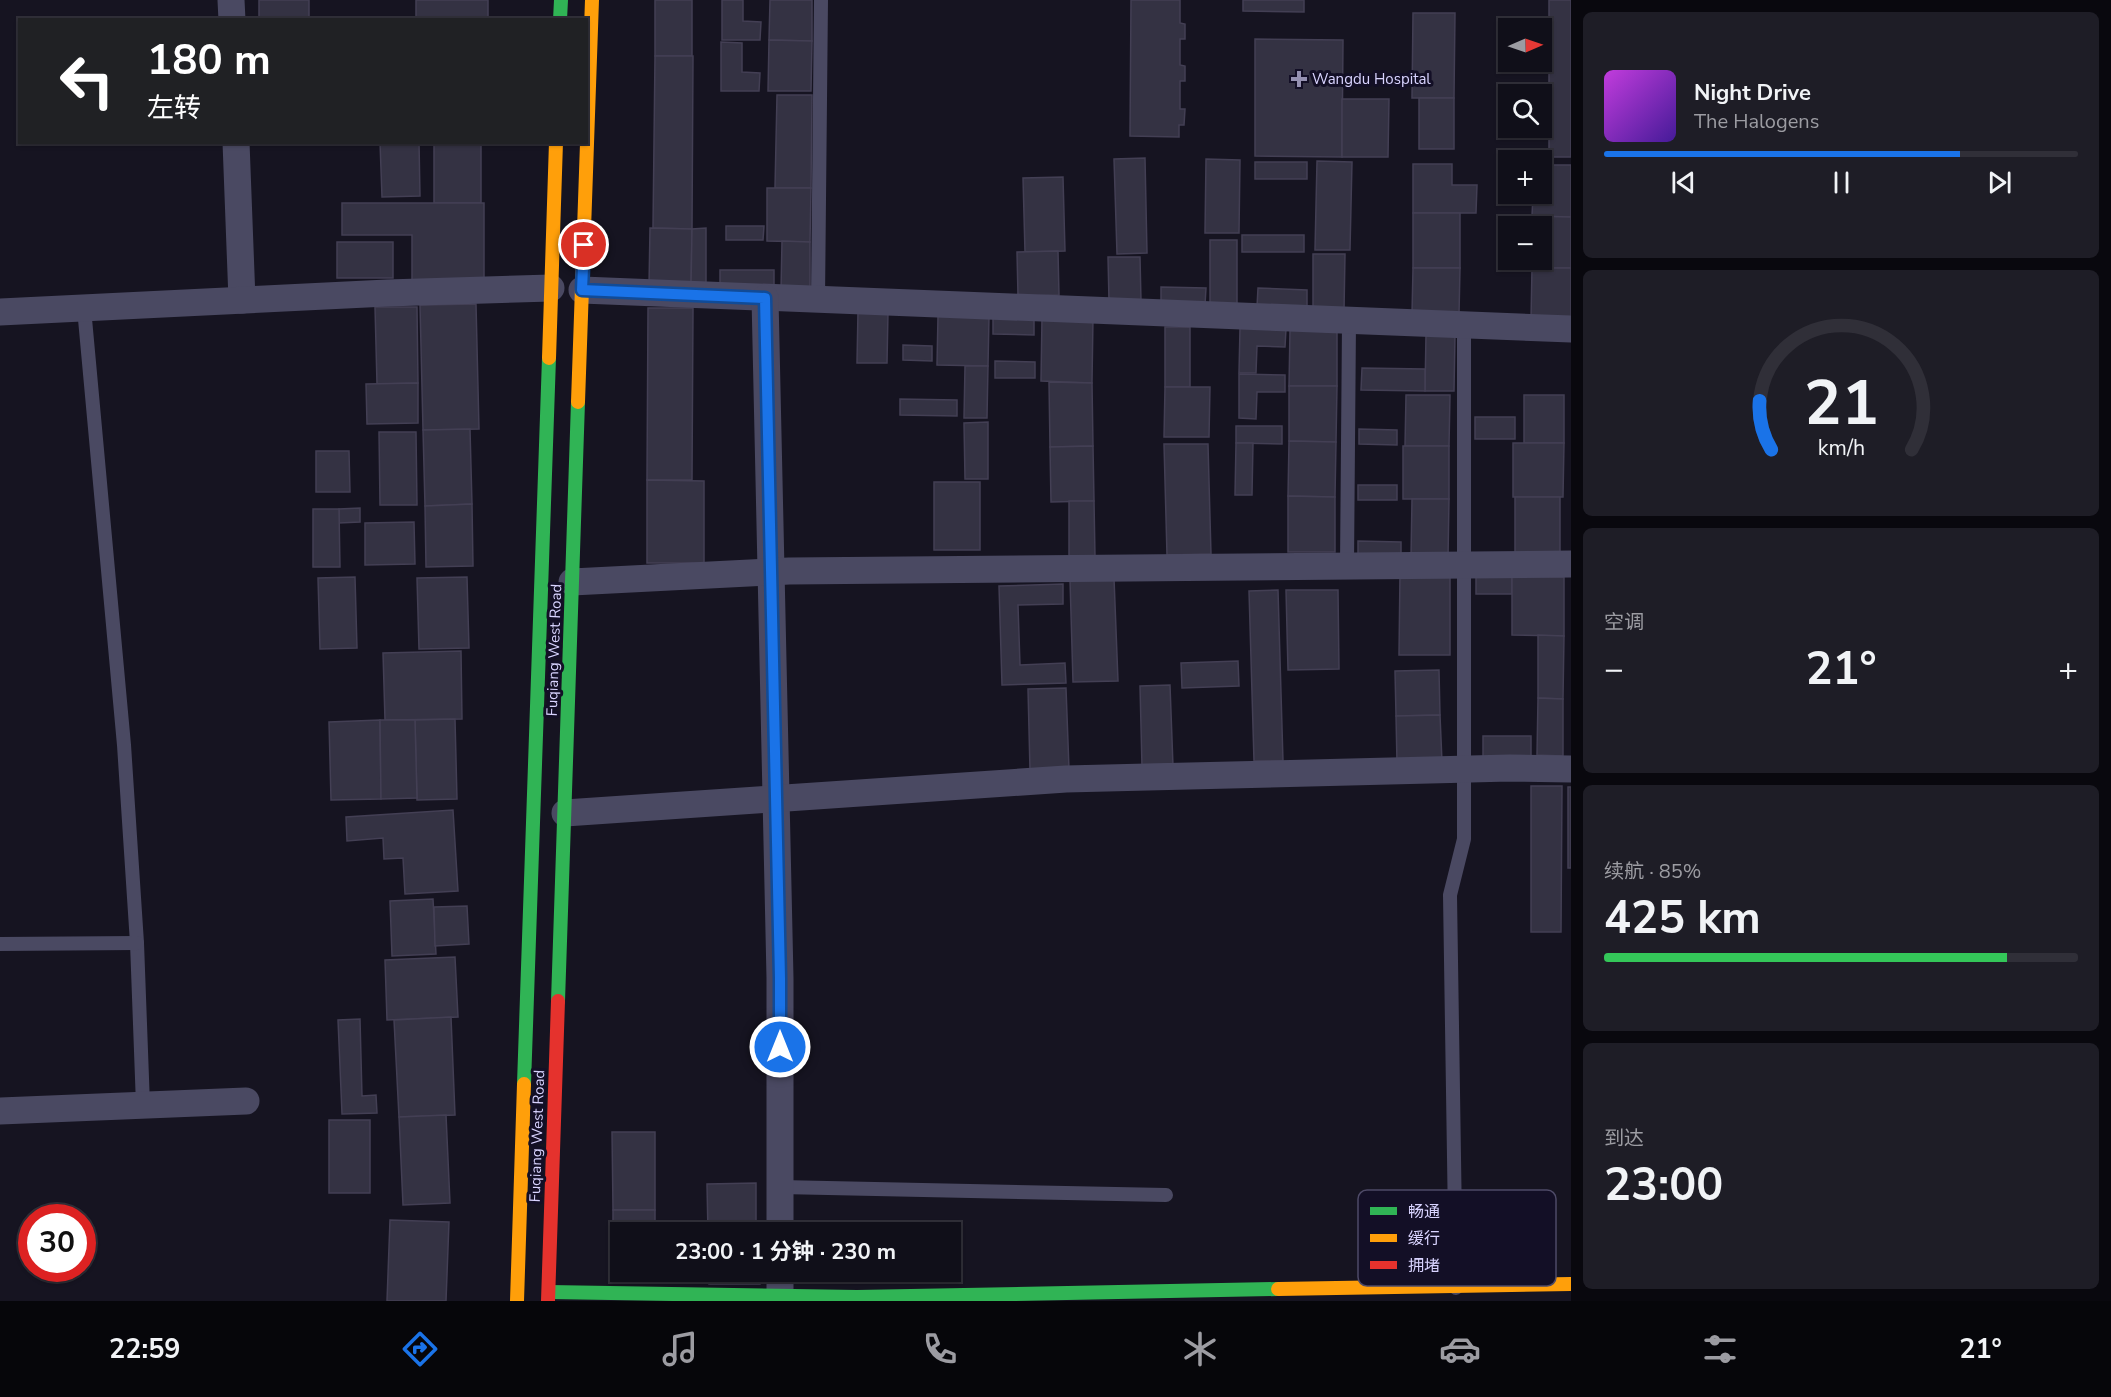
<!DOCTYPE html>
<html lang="zh">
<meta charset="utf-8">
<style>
body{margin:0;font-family:"Nunito Sans","Noto Sans SC",sans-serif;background:#1e1d26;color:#f1f3f6;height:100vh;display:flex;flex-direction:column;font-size:22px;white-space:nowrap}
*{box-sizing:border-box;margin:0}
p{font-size:20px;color:#9c9ca2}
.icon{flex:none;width:33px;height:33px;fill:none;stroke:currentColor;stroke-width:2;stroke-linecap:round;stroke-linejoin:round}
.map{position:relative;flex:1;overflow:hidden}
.sheet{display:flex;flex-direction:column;gap:12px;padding:12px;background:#09080e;width:540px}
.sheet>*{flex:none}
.guide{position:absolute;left:18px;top:18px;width:570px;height:126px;border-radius:0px;box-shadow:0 2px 4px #0004,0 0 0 2px #302f38;background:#202124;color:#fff;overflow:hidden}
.needle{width:39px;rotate:88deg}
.tools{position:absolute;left:1498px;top:18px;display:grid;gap:12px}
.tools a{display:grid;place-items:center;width:54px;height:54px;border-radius:0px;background:#100f19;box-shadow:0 2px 4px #0004,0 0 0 2px #302f38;font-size:30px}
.speed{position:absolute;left:18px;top:1204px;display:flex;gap:12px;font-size:30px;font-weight:700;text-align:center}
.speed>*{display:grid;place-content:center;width:78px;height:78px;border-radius:50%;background:#100f19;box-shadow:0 2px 4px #0004,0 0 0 2px #302f38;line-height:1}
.speed .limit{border:9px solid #d22;background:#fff;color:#111}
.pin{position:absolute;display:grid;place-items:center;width:51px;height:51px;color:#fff;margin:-26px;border:3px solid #fff;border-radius:50%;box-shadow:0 2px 6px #0007}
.me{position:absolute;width:66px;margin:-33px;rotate:0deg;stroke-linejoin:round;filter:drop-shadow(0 0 4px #0008)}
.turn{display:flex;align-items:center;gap:21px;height:126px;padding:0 30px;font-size:27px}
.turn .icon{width:78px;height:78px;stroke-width:2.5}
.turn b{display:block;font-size:42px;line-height:51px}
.big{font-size:45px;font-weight:700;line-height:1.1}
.sheet .card{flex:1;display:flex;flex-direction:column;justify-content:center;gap:9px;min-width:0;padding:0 21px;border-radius:9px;background:#1e1d26}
.sheet .dial{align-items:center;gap:0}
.dial svg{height:156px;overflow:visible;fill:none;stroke:#302f38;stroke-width:7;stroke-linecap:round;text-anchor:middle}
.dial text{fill:#f1f3f6;stroke:none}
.song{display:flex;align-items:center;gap:18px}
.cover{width:72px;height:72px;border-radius:9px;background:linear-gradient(135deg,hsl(290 70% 55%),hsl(260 70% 35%))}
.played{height:6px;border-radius:3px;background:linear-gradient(90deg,#1a73e8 75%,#302f38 75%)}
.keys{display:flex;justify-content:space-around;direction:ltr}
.heat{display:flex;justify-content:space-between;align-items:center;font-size:33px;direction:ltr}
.charge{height:9px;border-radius:4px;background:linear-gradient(90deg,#34c759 85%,#302f38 0)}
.trip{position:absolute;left:610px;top:1222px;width:351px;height:60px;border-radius:0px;background:#100f19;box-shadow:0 2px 4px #0004,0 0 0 2px #302f38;font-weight:700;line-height:60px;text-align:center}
.tab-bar{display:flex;height:96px;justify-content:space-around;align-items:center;background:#06060a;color:#9c9ca2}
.tab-bar .icon{width:42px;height:42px}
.tab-bar .current{color:#1a73e8}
.tab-bar b{font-size:27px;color:#f1f3f6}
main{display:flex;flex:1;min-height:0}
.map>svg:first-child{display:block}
.building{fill:#343243;stroke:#433f54;stroke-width:1.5}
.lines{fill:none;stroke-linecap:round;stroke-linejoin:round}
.lane{stroke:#4a4962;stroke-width:14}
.street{stroke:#4a4962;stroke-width:27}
.fast{stroke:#30b455;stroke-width:14}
.slow{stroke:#ff9f0a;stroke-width:14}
.jam{stroke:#e5322d;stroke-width:14}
.route-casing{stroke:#114b97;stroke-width:15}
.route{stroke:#1a73e8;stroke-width:10}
.poi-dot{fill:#9591b1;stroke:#130f26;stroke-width:2}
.labels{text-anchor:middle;stroke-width:6;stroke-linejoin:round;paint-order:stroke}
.poi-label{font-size:15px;fill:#d9d4ff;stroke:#130f26;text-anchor:start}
.street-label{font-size:15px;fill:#d9d4ff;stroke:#130f26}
.key{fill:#130f26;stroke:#4e4a67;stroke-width:1.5}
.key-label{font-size:16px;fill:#d9d4ff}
</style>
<main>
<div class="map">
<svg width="1571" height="1301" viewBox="0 0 1571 1301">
<rect width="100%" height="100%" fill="#161421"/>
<g class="building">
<rect x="259" y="0" width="50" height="20"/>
<rect x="416" y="0" width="72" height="20"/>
<rect x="655" y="0" width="37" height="56"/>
<polygon points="722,0 743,0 743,21 761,22 760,40 722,40"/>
<polygon points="770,0 812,0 812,41 769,40"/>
<polygon points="1131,0 1180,0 1180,23 1185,24 1185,39 1180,39 1180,65 1185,66 1185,81 1180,81 1180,109 1185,109 1184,125 1179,125 1179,137 1130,136"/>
<polygon points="1243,0 1304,0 1304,12 1243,11"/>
<rect x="1549" y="0" width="22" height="157"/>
<polygon points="1413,13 1455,13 1454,98 1412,98"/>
<polygon points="1255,39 1343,40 1342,157 1255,156"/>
<polygon points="769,40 812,41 811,91 768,91"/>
<polygon points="721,42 742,43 742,72 760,73 759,91 721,91"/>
<polygon points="655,56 693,56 692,229 653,228"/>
<polygon points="777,95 812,95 811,188 775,188"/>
<rect x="1419" y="98" width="35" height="51"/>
<polygon points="1342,99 1389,99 1388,157 1342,157"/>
<polygon points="380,142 419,142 420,196 382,197"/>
<rect x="434" y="142" width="47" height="61"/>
<polygon points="1145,158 1147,253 1117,254 1114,159"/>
<polygon points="1206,159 1240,160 1239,233 1205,233"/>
<polygon points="1317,161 1352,162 1350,250 1315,250"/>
<rect x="1255" y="162" width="52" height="17"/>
<polygon points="1413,164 1452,164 1452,185 1477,185 1476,213 1413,213"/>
<polygon points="1542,165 1571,165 1571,217 1532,216 1533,194 1542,194"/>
<polygon points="1063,177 1065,251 1025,252 1023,178"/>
<polygon points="767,188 811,188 810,242 767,241"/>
<polygon points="342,203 484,203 484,281 412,281 412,235 342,235"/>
<rect x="1413" y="213" width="47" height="55"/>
<polygon points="1532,216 1571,217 1571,268 1532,268 1532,260 1542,260 1542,226 1532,226"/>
<polygon points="726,226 764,226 763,240 726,240"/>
<polygon points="650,228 692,229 691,287 649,286"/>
<polygon points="706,228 706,287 691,287 692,229"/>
<rect x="1242" y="235" width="62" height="17"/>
<rect x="1210" y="240" width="27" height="66"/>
<polygon points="782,241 810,242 810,290 781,290"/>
<rect x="337" y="242" width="56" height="36"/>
<polygon points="1058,251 1059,295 1018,296 1017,252"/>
<polygon points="1313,254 1345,254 1344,311 1313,311"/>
<polygon points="1108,257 1140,257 1141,301 1109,301"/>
<polygon points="1413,268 1460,268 1459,315 1412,314"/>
<polygon points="1532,268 1571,268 1571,319 1531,319"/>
<rect x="720" y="270" width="54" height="19"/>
<polygon points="1161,287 1206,288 1205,305 1161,303"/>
<polygon points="1258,288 1307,290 1307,308 1257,307"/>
<polygon points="476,304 479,429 423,430 420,305"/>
<polygon points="375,307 417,307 418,383 377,384"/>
<polygon points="648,308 693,308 692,480 647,480"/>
<polygon points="858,311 888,312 887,363 857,363"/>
<polygon points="938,316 989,317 988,366 937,365"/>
<polygon points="993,317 1034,318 1034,335 993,334"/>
<polygon points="1042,317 1093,318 1092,383 1041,381"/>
<rect x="1165" y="327" width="25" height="60"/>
<polygon points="1240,328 1286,329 1285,347 1257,346 1256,373 1239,373"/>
<polygon points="1290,330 1337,331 1337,386 1289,386"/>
<polygon points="1426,334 1455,335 1454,391 1425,391"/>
<polygon points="903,345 932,346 932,361 903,360"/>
<polygon points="995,361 1035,362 1035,378 995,378"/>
<polygon points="965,366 988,366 987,418 964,418"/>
<polygon points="1362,368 1425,369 1425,391 1361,390"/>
<polygon points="1239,374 1285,375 1285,392 1257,392 1256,419 1239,418"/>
<polygon points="1049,382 1092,383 1093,446 1050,447"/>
<polygon points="418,383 418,423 367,424 366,384"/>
<polygon points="1289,386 1337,386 1336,442 1289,441"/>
<polygon points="1165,387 1210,387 1209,437 1164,437"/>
<polygon points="1406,395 1450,395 1449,446 1405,446"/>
<rect x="1524" y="395" width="40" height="48"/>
<polygon points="900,399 957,400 957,416 900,415"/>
<rect x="1475" y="417" width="40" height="22"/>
<polygon points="988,422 988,479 965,479 964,423"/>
<polygon points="1236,426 1282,426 1282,444 1236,443"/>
<polygon points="470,429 472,504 425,506 423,430"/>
<polygon points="1359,429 1397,430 1397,445 1359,444"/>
<polygon points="379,432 416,432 417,505 380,505"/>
<polygon points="1289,441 1336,442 1335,497 1288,496"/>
<polygon points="1236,443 1253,443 1252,495 1235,495"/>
<polygon points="1513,443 1564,443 1563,497 1513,497"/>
<polygon points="1164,444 1208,444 1211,554 1167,555"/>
<polygon points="1093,446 1094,501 1051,502 1050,447"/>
<rect x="1403" y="446" width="46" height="53"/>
<polygon points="316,451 349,451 350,492 316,492"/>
<polygon points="647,480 704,481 704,563 647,563"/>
<rect x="934" y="482" width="46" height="68"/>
<rect x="1358" y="485" width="39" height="15"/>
<polygon points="1288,496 1335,497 1335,552 1288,552"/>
<rect x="1515" y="497" width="45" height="58"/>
<polygon points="1412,499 1449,499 1448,558 1411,557"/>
<polygon points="1069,501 1094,501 1095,556 1069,557"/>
<polygon points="472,504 473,566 426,567 425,506"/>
<polygon points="360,508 360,522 339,523 339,509"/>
<polygon points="313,509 339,509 340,567 313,567"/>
<polygon points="414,522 415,564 365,565 365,523"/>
<polygon points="1358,541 1401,542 1401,557 1358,557"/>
<polygon points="1400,573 1450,574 1450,655 1399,655"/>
<rect x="1476" y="576" width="36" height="18"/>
<polygon points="1512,576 1564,577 1564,636 1512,635"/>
<polygon points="355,577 357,648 320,649 318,578"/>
<polygon points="467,577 469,648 419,649 417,578"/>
<polygon points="1114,578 1118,681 1073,682 1070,580"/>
<polygon points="1063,584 1063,604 1018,605 1020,665 1065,663 1066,683 1002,685 999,586"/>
<polygon points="1278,590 1283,761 1254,761 1249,591"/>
<polygon points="1286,590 1338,590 1339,669 1288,670"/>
<polygon points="1538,635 1564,636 1563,699 1538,698"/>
<polygon points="461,651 462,719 385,720 383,653"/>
<polygon points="1238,661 1239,686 1182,688 1181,663"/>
<polygon points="1439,670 1440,715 1396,716 1395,671"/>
<polygon points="1170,685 1173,766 1142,767 1140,686"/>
<polygon points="1066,688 1069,769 1030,770 1028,689"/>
<polygon points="1538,698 1563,699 1563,756 1537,755"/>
<polygon points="1440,715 1442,762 1397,763 1396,716"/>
<polygon points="455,719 457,799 417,800 415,720"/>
<polygon points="380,720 381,799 331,800 329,722"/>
<polygon points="380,720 415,720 417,798 381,799"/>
<rect x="1483" y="736" width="48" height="22"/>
<polygon points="1531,786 1562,786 1561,932 1531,932"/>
<rect x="1568" y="787" width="3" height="81"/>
<polygon points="453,810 458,891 405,894 403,858 384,859 383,838 347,841 346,817"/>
<polygon points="433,899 436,954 392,956 390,901"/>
<polygon points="467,906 469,944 435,946 434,907"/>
<polygon points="455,957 458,1017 387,1020 385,960"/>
<polygon points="451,1017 455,1115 399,1117 394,1020"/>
<polygon points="360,1019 362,1096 376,1095 377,1113 342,1114 338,1020"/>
<polygon points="446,1115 450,1203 403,1205 399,1117"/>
<rect x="329" y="1120" width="41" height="73"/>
<polygon points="612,1132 655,1132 655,1210 613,1210"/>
<polygon points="756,1183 756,1233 708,1233 707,1184"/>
<polygon points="613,1210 655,1210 655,1233 621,1233 621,1272 656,1272 656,1282 613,1283"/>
<polygon points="390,1220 449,1222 446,1301 387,1301"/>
<rect x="709" y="1272" width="51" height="12"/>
</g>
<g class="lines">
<g class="lane">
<polyline points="818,300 821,0"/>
<polyline points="84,308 124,745 137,943 143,1105"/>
<polyline points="1347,566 1349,322"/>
<polyline points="0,944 137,943"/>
<polyline points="780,1187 1166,1195"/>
<polyline points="1456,1288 1450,895 1464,839 1464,326"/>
</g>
<g class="street">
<polyline points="231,0 232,20"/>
<polyline points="236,142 242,300"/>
<polyline points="582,290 1571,329"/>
<polyline points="765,298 780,978 780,1233"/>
<polyline points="0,312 387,293 551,288"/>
<polyline points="572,582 789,571 1571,564"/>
<polyline points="565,813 1066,779 1510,768 1571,769"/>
<polyline points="0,1111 246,1101"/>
<polyline points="780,1272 780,1301"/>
</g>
<g class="fast">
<polyline points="560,20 561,0"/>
<polyline points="558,1001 578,402"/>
<polyline points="524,1084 549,358"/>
<polyline points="549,1292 857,1297 1278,1289"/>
</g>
<g class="slow">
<polyline points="549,358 556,142"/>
<polyline points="578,402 592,0"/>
<polyline points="1278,1289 1571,1284"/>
<polyline points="517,1301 524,1084"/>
</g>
<polyline class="jam" points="548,1301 558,1001"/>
</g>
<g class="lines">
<g class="route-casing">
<polyline id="route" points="584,245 582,290 765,298 780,978 780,1047"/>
</g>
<use href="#route" class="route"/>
</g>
<path class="poi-dot" d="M1296 70h6v6h6v6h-6v6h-6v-6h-6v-6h6z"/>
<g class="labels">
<g class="poi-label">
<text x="1312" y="84">Wangdu Hospital</text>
</g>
<g class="street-label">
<text transform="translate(554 650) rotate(-88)" y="5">Fuqiang West Road</text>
<text transform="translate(537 1136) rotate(-88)" y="5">Fuqiang West Road</text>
</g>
</g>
<rect x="1358" y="1190" width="198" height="96" rx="9" class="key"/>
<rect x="1370" y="1207" width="27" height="8" fill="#30b455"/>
<rect x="1370" y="1234" width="27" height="8" fill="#ff9f0a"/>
<rect x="1370" y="1261" width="27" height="8" fill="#e5322d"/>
<g class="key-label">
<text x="1408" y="1217">畅通</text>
<text x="1408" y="1244">缓行</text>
<text x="1408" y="1271">拥堵</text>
</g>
</svg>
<div class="tools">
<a><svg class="needle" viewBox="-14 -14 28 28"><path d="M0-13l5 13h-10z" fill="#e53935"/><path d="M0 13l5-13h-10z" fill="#9c9ca2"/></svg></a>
<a><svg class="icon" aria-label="search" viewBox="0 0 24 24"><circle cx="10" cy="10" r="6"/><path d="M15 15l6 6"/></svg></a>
<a>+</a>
<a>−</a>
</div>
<div class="speed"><div class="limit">30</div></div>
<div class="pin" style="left:584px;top:245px;background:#d93025"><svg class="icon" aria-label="arrive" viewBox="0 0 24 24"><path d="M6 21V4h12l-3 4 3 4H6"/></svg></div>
<svg class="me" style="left:780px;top:1047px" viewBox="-20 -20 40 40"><circle r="17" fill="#1a73e8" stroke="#fff" stroke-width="3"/><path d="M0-11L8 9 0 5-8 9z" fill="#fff"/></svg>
<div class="trip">23:00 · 1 分钟 · 230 m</div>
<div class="guide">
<div class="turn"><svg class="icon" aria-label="left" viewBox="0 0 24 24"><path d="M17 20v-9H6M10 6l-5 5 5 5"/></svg><div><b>180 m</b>左转</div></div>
</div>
</div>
<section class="sheet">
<div class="card">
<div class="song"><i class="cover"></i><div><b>Night Drive</b><p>The Halogens</p></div></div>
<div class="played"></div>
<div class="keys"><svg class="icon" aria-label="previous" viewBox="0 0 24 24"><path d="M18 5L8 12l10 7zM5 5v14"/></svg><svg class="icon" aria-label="pause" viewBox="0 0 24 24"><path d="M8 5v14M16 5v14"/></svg><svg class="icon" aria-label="next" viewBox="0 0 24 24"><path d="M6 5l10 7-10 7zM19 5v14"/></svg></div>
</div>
<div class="card dial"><svg viewBox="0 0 100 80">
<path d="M14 69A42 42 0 1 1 86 69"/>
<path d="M14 69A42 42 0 0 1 8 44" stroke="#1a73e8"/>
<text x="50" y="56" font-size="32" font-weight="700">21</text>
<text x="50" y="72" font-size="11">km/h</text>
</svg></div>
<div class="card"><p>空调</p>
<div class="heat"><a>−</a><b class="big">21°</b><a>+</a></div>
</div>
<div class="card"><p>续航 · 85%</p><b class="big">425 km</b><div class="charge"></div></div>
<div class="card"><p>到达</p><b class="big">23:00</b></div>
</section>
</main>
<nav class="tab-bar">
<b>22:59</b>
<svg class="icon current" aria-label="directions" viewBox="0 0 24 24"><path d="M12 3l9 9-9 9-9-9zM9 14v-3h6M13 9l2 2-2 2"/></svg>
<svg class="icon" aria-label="music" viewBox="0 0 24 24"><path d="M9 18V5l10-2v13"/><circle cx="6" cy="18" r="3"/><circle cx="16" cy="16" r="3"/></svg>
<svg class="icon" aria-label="phone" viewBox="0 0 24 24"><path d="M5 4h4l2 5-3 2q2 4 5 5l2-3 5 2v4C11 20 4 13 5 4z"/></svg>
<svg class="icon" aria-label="climate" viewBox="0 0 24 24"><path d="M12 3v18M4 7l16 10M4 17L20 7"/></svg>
<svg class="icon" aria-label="car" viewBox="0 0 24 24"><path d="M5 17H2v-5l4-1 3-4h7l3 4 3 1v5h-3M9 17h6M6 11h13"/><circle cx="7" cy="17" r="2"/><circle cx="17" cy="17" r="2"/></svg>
<svg class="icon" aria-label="filters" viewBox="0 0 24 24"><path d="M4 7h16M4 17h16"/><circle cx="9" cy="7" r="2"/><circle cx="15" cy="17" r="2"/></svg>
<b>21°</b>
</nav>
